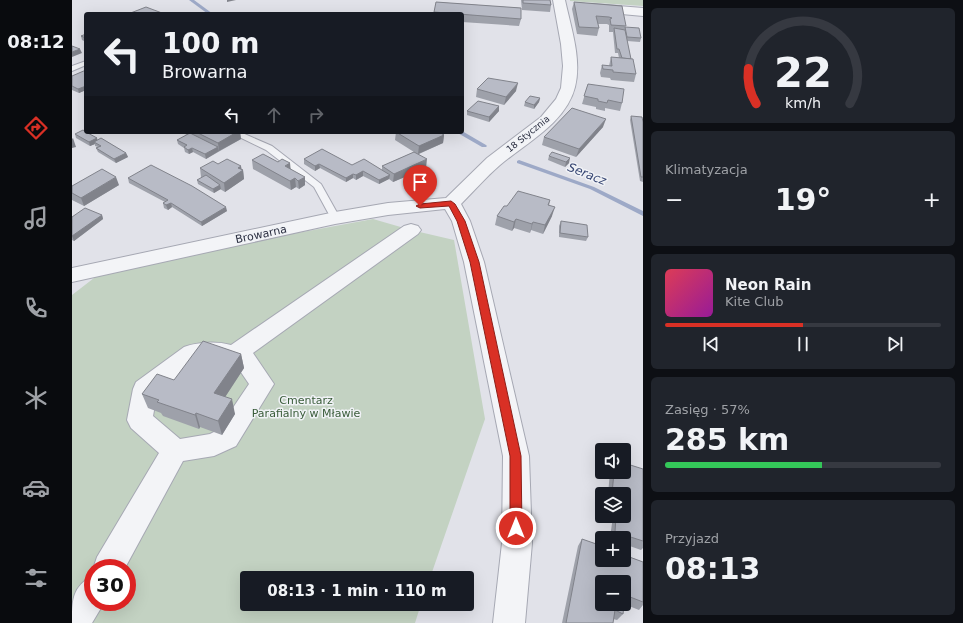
<!DOCTYPE html>
<html lang="pl">
<meta charset="utf-8">
<style>
body{margin:0;font-family:"DejaVu Sans",sans-serif;background:#20242c;color:#f1f3f6;height:100vh;display:flex;flex-direction:column;font-size:15px;white-space:nowrap}
*{box-sizing:border-box;margin:0}
p{font-size:13px;color:#9ea1a6}
.icon{flex:none;width:22px;height:22px;fill:none;stroke:currentColor;stroke-width:2;stroke-linecap:round;stroke-linejoin:round}
.map{position:relative;flex:1;overflow:hidden}
.details{display:flex;flex-direction:column;gap:8px;padding:8px;background:#0d0f14;width:320px}
.details>*{flex:none}
.hud{position:absolute;left:12px;top:12px;width:380px;height:122px;border-radius:4px;box-shadow:0 4px 16px #0002;background:#171b24;color:#f1f3f6;overflow:hidden}
.tools{position:absolute;left:523px;top:443px;display:grid;gap:8px}
.tools a{display:grid;place-items:center;width:36px;height:36px;border-radius:4px;background:#171b24;box-shadow:0 4px 16px #0002;font-size:20px}
.speed{position:absolute;left:12px;top:559px;display:flex;gap:8px;font-size:20px;font-weight:700;text-align:center}
.speed>*{display:grid;place-content:center;width:52px;height:52px;border-radius:50%;background:#171b24;box-shadow:0 4px 16px #0002;line-height:1}
.speed .limit{border:6px solid #d22;background:#fff;color:#111}
.pin{position:absolute;display:grid;place-items:center;width:34px;height:34px;color:#fff;margin:-41px -17px;border-radius:50% 50% 50% 0;rotate:-45deg;box-shadow:0 0 4px #0007}
.pin .icon{rotate:45deg}
.me{position:absolute;width:44px;margin:-22px;rotate:0deg;stroke-linejoin:round;filter:drop-shadow(0 0 3px #0008)}
.turn{display:flex;align-items:center;gap:14px;height:84px;padding:0 12px;font-size:18px}
.turn .icon{width:52px;height:52px;stroke-width:2.5}
.turn b{display:block;font-size:28px;line-height:34px}
.lanes{display:flex;align-items:center;height:38px;padding:0 12px;background:#0003;justify-content:center;gap:20px;direction:ltr}
.lanes .off{opacity:.35}
.big{font-size:30px;font-weight:700;line-height:1.1}
.details .card{flex:1;display:flex;flex-direction:column;justify-content:center;gap:6px;min-width:0;padding:0 14px;border-radius:6px;background:#20242c}
.details .dial{align-items:center;gap:0}
.dial svg{height:104px;overflow:visible;fill:none;stroke:#363941;stroke-width:7;stroke-linecap:round;text-anchor:middle}
.dial text{fill:#f1f3f6;stroke:none}
.song{display:flex;align-items:center;gap:12px}
.cover{width:48px;height:48px;border-radius:6px;background:linear-gradient(135deg,hsl(350 70% 55%),hsl(300 70% 35%))}
.played{height:4px;border-radius:2px;background:linear-gradient(90deg,#d93025 50%,#363941 50%)}
.keys{display:flex;justify-content:space-around;direction:ltr}
.heat{display:flex;justify-content:space-between;align-items:center;font-size:22px;direction:ltr}
.charge{height:6px;border-radius:3px;background:linear-gradient(90deg,#34c759 57%,#363941 0)}
.trip{position:absolute;left:168px;top:571px;width:234px;height:40px;border-radius:4px;background:#171b24;box-shadow:0 4px 16px #0002;font-weight:700;line-height:40px;text-align:center}
main{display:flex;flex:1;min-height:0}
.tab-bar{display:flex;flex-direction:column;width:72px;justify-content:space-around;align-items:center;background:#090b0e;color:#9ea1a6}
.tab-bar .icon{width:28px;height:28px}
.tab-bar .active{color:#d93025}
.tab-bar b{font-size:18px;color:#f1f3f6}
.map>svg:first-child{display:block}
.green{fill:#c3d2c2;fill-rule:evenodd}
.lines{fill:none;stroke-linecap:round;stroke-linejoin:round}
.stream{fill:#9da9c7;fill-rule:evenodd}
.lane-casing{stroke:#a6a8b3;stroke-width:2}
.street-casing{stroke:#a6a8b3;stroke-width:2}
.lane{fill:#f3f4f7;fill-rule:evenodd}
.street{fill:#f3f4f7;fill-rule:evenodd}
.wall{fill:#9ea1aa}
.shaded-wall{fill:#81838b}
.building{fill:#b8bbc6;stroke:#81838b;fill-rule:evenodd}
.route{fill:#d93025;stroke:#8d1f18}
.labels{text-anchor:middle;stroke-width:3;stroke-linejoin:round;paint-order:stroke}
.far-street-label{font-size:9px;fill:#2a2e40;stroke:#f0f2f6}
.street-label{font-size:11px;fill:#2a2e40;stroke:#f0f2f6}
.park-label{font-size:11px;fill:#385b38;stroke:#f0f2f6}
.water-label{font-size:12px;font-style:italic;fill:#364572;stroke:#f0f2f6}
</style>
<main>
<nav class="tab-bar">
<b>08:12</b>
<svg class="icon active" aria-label="directions" viewBox="0 0 24 24"><path d="M12 3l9 9-9 9-9-9zM9 14v-3h6M13 9l2 2-2 2"/></svg>
<svg class="icon" aria-label="music" viewBox="0 0 24 24"><path d="M9 18V5l10-2v13"/><circle cx="6" cy="18" r="3"/><circle cx="16" cy="16" r="3"/></svg>
<svg class="icon" aria-label="phone" viewBox="0 0 24 24"><path d="M5 4h4l2 5-3 2q2 4 5 5l2-3 5 2v4C11 20 4 13 5 4z"/></svg>
<svg class="icon" aria-label="climate" viewBox="0 0 24 24"><path d="M12 3v18M4 7l16 10M4 17L20 7"/></svg>
<svg class="icon" aria-label="car" viewBox="0 0 24 24"><path d="M5 17H2v-5l4-1 3-4h7l3 4 3 1v5h-3M9 17h6M6 11h13"/><circle cx="7" cy="17" r="2"/><circle cx="17" cy="17" r="2"/></svg>
<svg class="icon" aria-label="filters" viewBox="0 0 24 24"><path d="M4 7h16M4 17h16"/><circle cx="9" cy="7" r="2"/><circle cx="15" cy="17" r="2"/></svg>
</nav>
<div class="map">
<svg width="571" height="623" viewBox="0 0 571 623">
<rect width="100%" height="100%" fill="#e1e2e9"/>
<g class="green">
<polygon points="498,0 571,0 571,6 498,1"/>
<path d="M301 219 339 230 382 240 413 419 358 578H175V604H349L343 623H0V295L35 268ZM21 568H55V602H21Z"/>
</g>
<g class="lines">
<g class="stream">
<polygon points="117,0 122,0 141,14 136,14"/>
<polygon points="390,131 414,145 415,146 414,147 410,147 384,132"/>
<polygon points="447,160 522,187 571,211 571,216 518,189 445,163 445,161"/>
</g>
<g class="lane-casing">
<g id="lane">
<polygon points="14,61 14,65 0,71 0,66"/>
<polygon points="157,132 168,132 200,146 249,184 268,218 266,220 260,220 242,187 194,150"/>
</g>
</g>
<g class="street-casing">
<g id="street">
<path d="M481 0H493C499 28 510 59 503 87 494 123 454 143 428 165 414 177 402 191 389 204L398 221 412 262 457 456 460 543 453 623H421L430 543 431 456 392 262 380 221 373 209 316 215 263 224 0 282V268L263 212 316 203 374 198 415 158 469 117 484 99 489 88 491 66 489 44Z"/>
<polygon points="521,4 571,8 571,16 517,11 515,8 517,5"/>
<path d="M339 224 346 226 349 230 346 234 181 353 202 384 164 446 142 456 111 461 53 568 21 569 25 557 87 453 59 428 55 420 61 389 64 382 112 347C125 342 145 341 159 345L332 226ZM160 359 177 384 146 430 138 434 108 439 81 416 85 394 125 362 152 361Z"/>
<path d="M21 576V602L32 603 20 623H0C0 601 0 586 21 576Z"/>
</g>
</g>
<use href="#lane" class="lane"/>
<use href="#street" class="street"/>
</g>
<g class="wall">
<polygon points="449,0 478,0 479,5 478,12 450,10"/>
<polygon points="364,2 449,8 449,19 447,26 390,22 390,14 362,14"/>
<polygon points="502,2 550,6 553,27 569,38 568,42 555,41 559,59 564,74 562,82 539,80 538,78 529,77 528,73 530,65 537,66 539,57 547,58 546,53 543,53 541,32 537,32 537,25 535,24 526,24 527,28 525,36 505,34 500,9"/>
<polygon points="14,34 14,42 10,40 9,36"/>
<polygon points="14,70 14,90 7,93 0,90 0,76"/>
<polygon points="516,84 550,103 548,111 533,108 533,111 524,109 524,107 510,104"/>
<polygon points="405,89 444,91 432,105 404,97"/>
<polygon points="468,98 467,102 462,109 452,106 453,102"/>
<polygon points="427,106 427,111 417,122 395,115 395,111"/>
<polygon points="559,116 571,122 571,182 568,181 558,120"/>
<polygon points="531,127 504,157 470,145 472,137"/>
<polygon points="109,132 168,132 169,139 134,159 121,152 117,154 113,152 112,148 106,144 105,140 115,135"/>
<polygon points="324,132 372,135 371,143 347,154 354,168 321,182 317,179 307,184 291,176 284,180 281,178 274,182 248,168 243,171 232,164 232,159 280,165 310,170 310,166 342,152 323,140"/>
<polygon points="3,134 25,138 25,140 54,153 56,157 44,163 26,152 24,148 26,147 23,146 23,144 18,146 4,138"/>
<polygon points="477,156 497,163 493,167 476,160"/>
<polygon points="180,160 218,163 218,169 233,185 227,189 224,187 219,190 181,169"/>
<polygon points="169,166 169,169 171,170 172,179 153,192 148,189 142,193 126,184 125,180 130,177 129,177 128,168"/>
<polygon points="56,178 155,211 130,226 100,207 96,210 92,208 91,203 93,202 57,183"/>
<polygon points="47,185 12,206 0,200 0,186"/>
<polygon points="478,200 477,206 480,216 471,234 459,230 458,233 442,228 440,231 423,225 425,216 435,206"/>
<polygon points="30,215 31,219 2,241 0,240 0,217"/>
<polygon points="489,221 516,237 514,241 487,237 487,226"/>
<polygon points="169,354 172,368 153,397 163,414 150,435 128,427 127,429 91,416 89,413 76,408 70,394 102,380"/>
<polygon points="571,469 571,548 569,550 552,544 552,538 538,538 541,516 552,516 552,494 536,494 538,472 552,472"/>
<polygon points="510,539 571,562 571,605 567,610 552,604 551,614 545,620 541,619 541,623 490,623 506,546"/>
</g>
<g class="shaded-wall">
<polygon points="155,0 164,0 155,2"/>
<polygon points="8,49 10,53 0,57 0,52"/>
<polygon points="446,83 444,91 432,105 434,97"/>
<polygon points="14,86 14,90 7,93 6,89"/>
<polygon points="468,98 467,102 462,109 462,105"/>
<polygon points="427,106 427,111 417,122 417,117"/>
<polygon points="534,119 531,127 504,157 507,149"/>
<polygon points="165,132 168,132 169,139 147,151 146,143"/>
<polygon points="372,135 371,143 346,154 347,146"/>
<polygon points="1,138 4,147 0,148 0,139"/>
<polygon points="25,138 26,142 22,142 23,144 18,146 17,142"/>
<polygon points="146,147 147,151 134,159 133,154"/>
<polygon points="120,148 121,152 117,154 116,150"/>
<polygon points="54,153 56,157 44,163 42,159"/>
<polygon points="498,158 497,163 493,167 494,162"/>
<polygon points="355,159 354,168 321,182 322,174"/>
<polygon points="218,163 219,172 213,166"/>
<polygon points="247,164 248,168 243,171 243,166"/>
<polygon points="169,166 170,171 171,170 172,179 153,192 152,183 166,168"/>
<polygon points="291,171 291,176 284,180 284,175"/>
<polygon points="281,174 281,178 274,182 274,178"/>
<polygon points="318,175 317,179 307,184 307,180"/>
<polygon points="44,177 47,185 12,206 9,198"/>
<polygon points="233,177 233,185 227,189 226,181"/>
<polygon points="223,178 224,187 219,190 218,181"/>
<polygon points="148,185 149,189 142,193 141,189"/>
<polygon points="99,203 100,207 96,210 94,205"/>
<polygon points="154,207 155,211 130,226 129,222"/>
<polygon points="483,207 480,216 471,234 473,225"/>
<polygon points="30,215 31,219 2,241 0,236"/>
<polygon points="444,219 442,228 440,231 442,222"/>
<polygon points="461,222 459,230 458,233 460,224"/>
<polygon points="169,354 172,368 146,408 142,393"/>
<polygon points="160,399 163,414 150,435 146,421"/>
<polygon points="124,413 128,427 127,429 123,415"/>
</g>
<g class="building">
<polygon points="451,0 478,0 479,5 451,3"/>
<polygon points="364,2 449,8 449,19 362,12"/>
<polygon points="502,2 550,6 554,26 539,25 538,19 540,18 537,17 524,16 527,28 507,27"/>
<polygon points="74,7 90,13 87,14 56,14"/>
<polygon points="553,27 567,28 569,38 555,37"/>
<polygon points="542,28 553,30 559,59 550,58 547,49 545,49"/>
<polygon points="14,34 14,38 9,36"/>
<polygon points="0,46 8,49 0,52"/>
<polygon points="539,57 561,59 564,74 541,72 541,70 531,69 530,65 540,66"/>
<polygon points="14,70 14,86 6,89 0,86 0,76"/>
<polygon points="416,78 446,83 434,97 405,89"/>
<polygon points="516,84 552,89 550,103 536,100 535,103 526,101 526,99 512,96"/>
<polygon points="458,96 468,98 462,105 453,102"/>
<polygon points="406,101 427,106 417,117 395,111"/>
<polygon points="500,108 534,119 507,149 472,137"/>
<polygon points="559,116 570,117 571,122 571,177 569,177"/>
<polygon points="11,130 14,132 25,138 17,142 3,134"/>
<polygon points="124,132 165,132 146,143"/>
<polygon points="324,132 367,132 372,135 347,146"/>
<polygon points="118,133 146,147 133,154 120,148 116,150 112,147 115,145 105,140"/>
<polygon points="29,138 54,153 42,159 24,148 29,146 22,142"/>
<polygon points="250,149 280,165 292,159 318,175 307,180 291,171 284,175 281,174 274,178 247,164 243,166 232,159"/>
<polygon points="342,152 355,159 322,174 310,166"/>
<polygon points="480,152 498,158 494,162 477,156"/>
<polygon points="191,154 206,162 210,159 218,163 213,166 233,177 226,181 223,178 218,181 180,160"/>
<polygon points="155,159 169,166 166,168 171,170 152,183 128,168 141,161 146,164"/>
<polygon points="79,165 120,186 154,207 129,222 99,203 94,205 91,203 96,200 56,178"/>
<polygon points="30,169 44,177 9,198 0,193 0,186"/>
<polygon points="134,175 148,185 141,189 125,180"/>
<polygon points="446,191 478,200 476,205 483,207 473,225 461,222 460,224 444,219 442,222 425,216 432,206 435,206"/>
<polygon points="13,208 30,215 0,236 0,217"/>
<polygon points="489,221 515,225 516,237 488,233"/>
<polygon points="131,341 169,354 142,393 160,399 146,421 124,413 123,415 85,402 87,400 70,394 85,374 102,380"/>
<polygon points="552,463 571,469 571,541 543,532 544,516 552,516 552,494 540,494 542,472 552,472"/>
<path d="M510 539 530 546V560H552V555L571 562V602L553 595 551 614 543 610 541 623H494ZM530 582H552V604H530Z"/>
</g>
<polygon class="route" points="379,201 383,204 393,221 407,262 449,456 450,528 449,532 444,534 440,532 438,528 438,456 398,262 385,221 377,206 348,208 344,206 348,204"/>
<g class="labels">
<g class="far-street-label">
<text transform="translate(456 134) rotate(-39)" y="3">18 Stycznia</text>
</g>
<g class="street-label">
<text transform="translate(189 234) rotate(-12)" y="4">Browarna</text>
</g>
<g class="park-label">
<text x="234" y="404">Cmentarz<tspan x="234" dy="13">Parafialny w Mławie</tspan></text>
</g>
<g class="water-label">
<text transform="translate(515 174) rotate(22)" y="4">Seracz</text>
</g>
</g>
</svg>
<div class="tools">
<a><svg class="icon" aria-label="sound" viewBox="0 0 24 24"><path d="M4 9h4l5-4v14l-5-4H4zM17 9q2 3 0 6"/></svg></a>
<a><svg class="icon" aria-label="layers" viewBox="0 0 24 24"><path d="M12 4l9 5-9 5-9-5zM3 14l9 5 9-5"/></svg></a>
<a>+</a>
<a>−</a>
</div>
<div class="speed"><div class="limit">30</div></div>
<div class="pin" style="left:348px;top:206px;background:#d93025"><svg class="icon" aria-label="arrive" viewBox="0 0 24 24"><path d="M6 21V4h12l-3 4 3 4H6"/></svg></div>
<svg class="me" style="left:444px;top:528px" viewBox="-20 -20 40 40"><circle r="17" fill="#d93025" stroke="#fff" stroke-width="3"/><path d="M0-11L8 9 0 5-8 9z" fill="#fff"/></svg>
<div class="trip">08:13 · 1 min · 110 m</div>
<div class="hud">
<div class="turn"><svg class="icon" aria-label="left" viewBox="0 0 24 24"><path d="M17 20v-9H6M10 6l-5 5 5 5"/></svg><div><b>100 m</b>Browarna</div></div>
<div class="lanes"><svg class="icon" aria-label="left" viewBox="0 0 24 24"><path d="M17 20v-9H6M10 6l-5 5 5 5"/></svg><svg class="icon off" aria-label="ahead" viewBox="0 0 24 24"><path d="M12 20V5M6 11l6-6 6 6"/></svg><svg class="icon off" aria-label="right" viewBox="0 0 24 24"><path d="M7 20v-9h11M14 6l5 5-5 5"/></svg></div>
</div>
</div>
<section class="details">
<div class="card dial"><svg viewBox="0 0 100 80">
<path d="M14 69A42 42 0 1 1 86 69"/>
<path d="M14 69A42 42 0 0 1 8 42" stroke="#d93025"/>
<text x="50" y="56" font-size="32" font-weight="700">22</text>
<text x="50" y="72" font-size="11">km/h</text>
</svg></div>
<div class="card"><p>Klimatyzacja</p>
<div class="heat"><a>−</a><b class="big">19°</b><a>+</a></div>
</div>
<div class="card">
<div class="song"><i class="cover"></i><div><b>Neon Rain</b><p>Kite Club</p></div></div>
<div class="played"></div>
<div class="keys"><svg class="icon" aria-label="previous" viewBox="0 0 24 24"><path d="M18 5L8 12l10 7zM5 5v14"/></svg><svg class="icon" aria-label="pause" viewBox="0 0 24 24"><path d="M8 5v14M16 5v14"/></svg><svg class="icon" aria-label="next" viewBox="0 0 24 24"><path d="M6 5l10 7-10 7zM19 5v14"/></svg></div>
</div>
<div class="card"><p>Zasięg · 57%</p><b class="big">285 km</b><div class="charge"></div></div>
<div class="card"><p>Przyjazd</p><b class="big">08:13</b></div>
</section>
</main>
